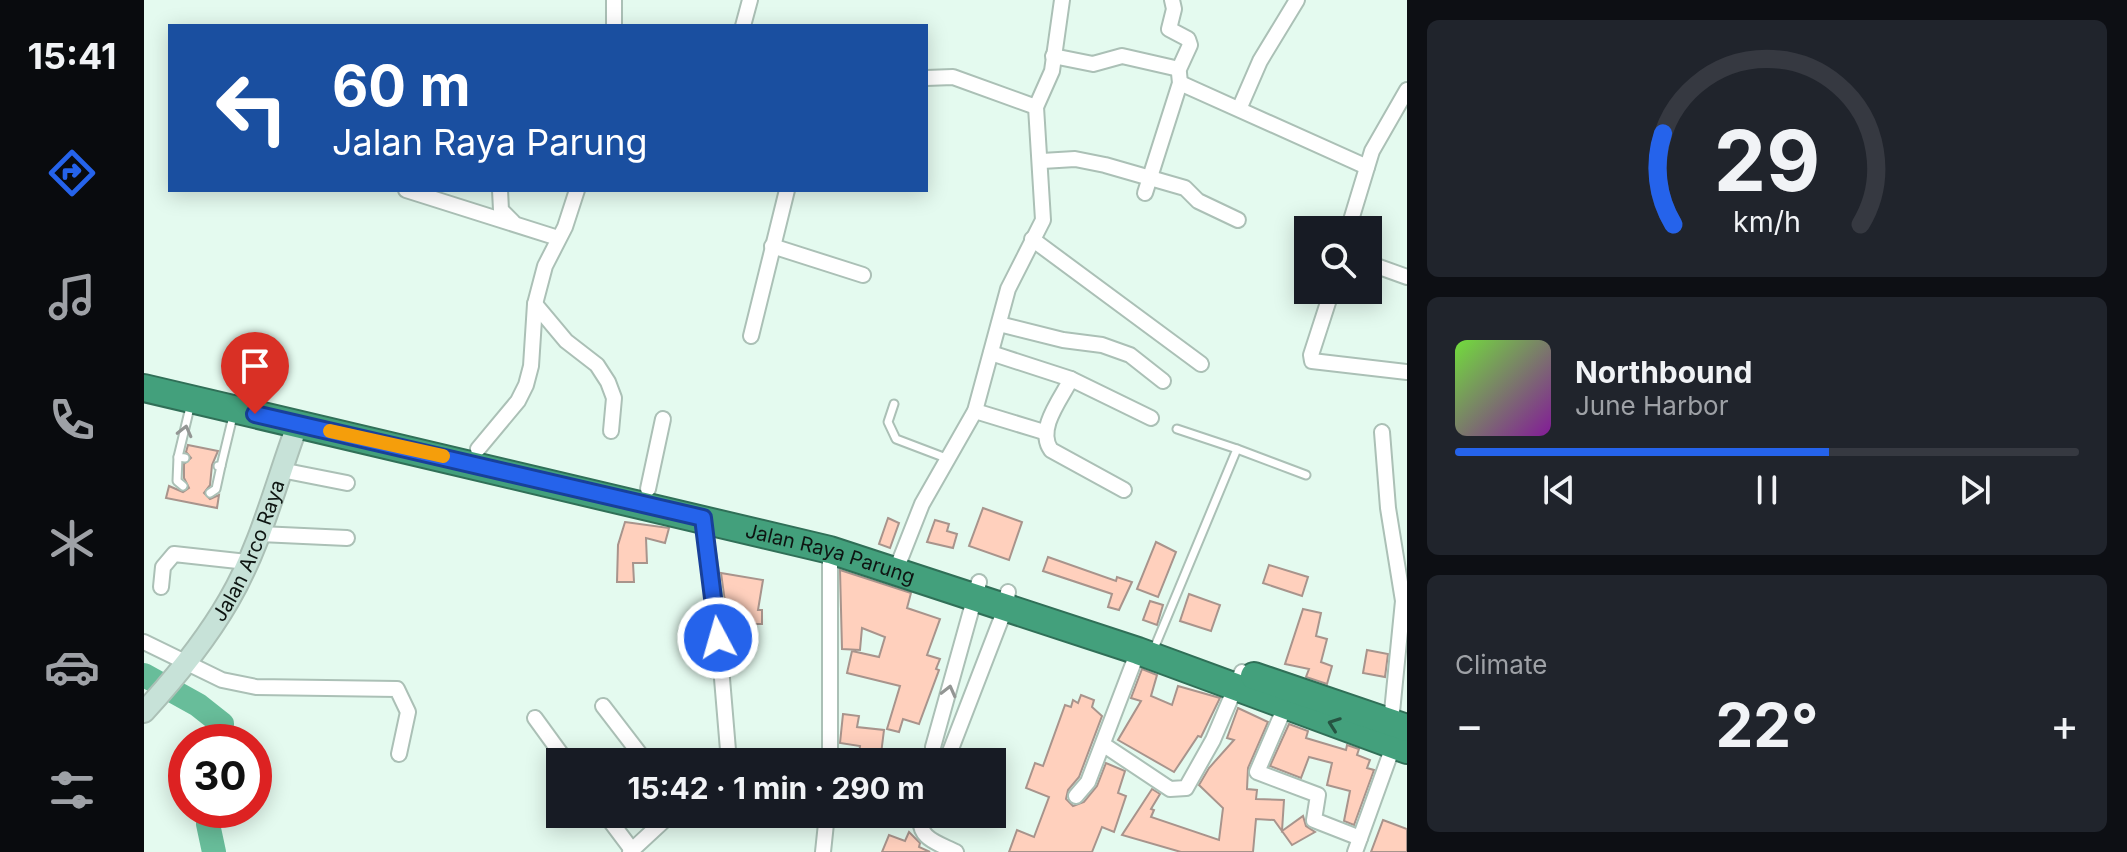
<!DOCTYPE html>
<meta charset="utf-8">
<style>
body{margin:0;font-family:Inter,sans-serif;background:#20242c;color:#f1f3f6;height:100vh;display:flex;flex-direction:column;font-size:30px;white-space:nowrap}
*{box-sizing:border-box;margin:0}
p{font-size:26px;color:#9ea1a6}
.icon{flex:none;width:44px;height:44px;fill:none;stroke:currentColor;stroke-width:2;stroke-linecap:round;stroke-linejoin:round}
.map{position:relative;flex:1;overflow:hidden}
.sheet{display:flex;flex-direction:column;gap:20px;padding:20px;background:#0d0f14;width:720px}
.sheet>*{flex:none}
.banner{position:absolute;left:24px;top:24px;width:760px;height:168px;border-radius:0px;box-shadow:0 4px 20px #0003;background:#1a4fa0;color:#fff;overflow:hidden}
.buttons{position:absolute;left:1150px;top:216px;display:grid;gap:16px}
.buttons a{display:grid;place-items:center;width:88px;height:88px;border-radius:0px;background:#171b24;box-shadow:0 4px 20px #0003;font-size:40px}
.speed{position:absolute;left:24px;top:724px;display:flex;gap:16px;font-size:40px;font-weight:700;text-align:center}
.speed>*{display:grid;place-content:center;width:104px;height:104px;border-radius:50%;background:#171b24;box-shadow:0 4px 20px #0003;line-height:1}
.speed .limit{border:12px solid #d22;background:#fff;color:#111}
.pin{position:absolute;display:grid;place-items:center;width:68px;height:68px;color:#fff;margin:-82px -34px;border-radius:50% 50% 50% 0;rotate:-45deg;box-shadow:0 0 8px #0007}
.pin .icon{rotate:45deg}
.me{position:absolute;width:88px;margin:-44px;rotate:354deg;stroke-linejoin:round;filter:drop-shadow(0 0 6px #0008)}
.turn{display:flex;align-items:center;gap:28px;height:168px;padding:0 32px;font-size:36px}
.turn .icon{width:104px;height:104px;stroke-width:2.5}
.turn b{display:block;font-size:56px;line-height:68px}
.big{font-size:60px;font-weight:700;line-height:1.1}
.sheet .widget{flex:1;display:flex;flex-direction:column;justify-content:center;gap:12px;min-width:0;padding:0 28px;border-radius:12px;background:#20242c}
.sheet .dial{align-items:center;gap:0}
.dial svg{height:208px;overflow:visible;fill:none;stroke:#363941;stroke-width:7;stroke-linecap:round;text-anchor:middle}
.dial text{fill:#f1f3f6;stroke:none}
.song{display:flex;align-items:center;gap:24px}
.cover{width:96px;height:96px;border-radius:12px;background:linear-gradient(135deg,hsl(100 70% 55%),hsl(290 70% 35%))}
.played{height:8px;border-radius:4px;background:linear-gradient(90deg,#2563eb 60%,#363941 60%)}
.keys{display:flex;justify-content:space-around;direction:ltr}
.heat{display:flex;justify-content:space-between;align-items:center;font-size:44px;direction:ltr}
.trip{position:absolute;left:402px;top:748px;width:460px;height:80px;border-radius:0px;background:#171b24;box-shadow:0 4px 20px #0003;font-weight:700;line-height:80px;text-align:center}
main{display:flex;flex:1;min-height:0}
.tab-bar{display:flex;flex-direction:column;width:144px;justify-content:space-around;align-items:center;background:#090b0e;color:#9ea1a6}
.tab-bar .icon{width:56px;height:56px}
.tab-bar .on{color:#2563eb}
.tab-bar b{font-size:36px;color:#f1f3f6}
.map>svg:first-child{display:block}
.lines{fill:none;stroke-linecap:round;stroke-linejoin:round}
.river{stroke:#68bd9a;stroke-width:24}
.building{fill:#ffd0bd;stroke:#a8948c;stroke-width:2}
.lane-casing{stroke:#abc0b6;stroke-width:11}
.street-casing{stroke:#abc0b6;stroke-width:18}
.secondary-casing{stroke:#abc0b6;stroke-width:24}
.highway-casing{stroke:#306f57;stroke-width:30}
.lane{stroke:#fff;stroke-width:7}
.street{stroke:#fff;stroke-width:14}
.secondary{stroke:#c7e2d8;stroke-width:20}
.highway{stroke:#43a07c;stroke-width:26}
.oneway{stroke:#939694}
.oneway2{stroke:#265442}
.route-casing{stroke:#184099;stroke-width:20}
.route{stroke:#2563eb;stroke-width:14}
.slow{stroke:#f59e0b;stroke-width:14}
.labels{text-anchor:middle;stroke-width:6;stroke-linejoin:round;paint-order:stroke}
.street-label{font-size:20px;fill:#0e1512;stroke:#fff}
</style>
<main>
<nav class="tab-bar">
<b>15:41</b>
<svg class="icon on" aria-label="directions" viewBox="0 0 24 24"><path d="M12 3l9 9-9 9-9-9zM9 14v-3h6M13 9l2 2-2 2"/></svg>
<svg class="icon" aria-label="music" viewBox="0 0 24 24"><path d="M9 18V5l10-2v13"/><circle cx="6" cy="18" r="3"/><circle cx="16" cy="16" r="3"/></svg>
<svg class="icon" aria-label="phone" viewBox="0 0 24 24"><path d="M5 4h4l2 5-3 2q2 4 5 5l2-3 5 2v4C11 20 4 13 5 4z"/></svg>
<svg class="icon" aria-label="climate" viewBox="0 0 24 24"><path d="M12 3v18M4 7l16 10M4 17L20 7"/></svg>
<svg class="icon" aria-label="car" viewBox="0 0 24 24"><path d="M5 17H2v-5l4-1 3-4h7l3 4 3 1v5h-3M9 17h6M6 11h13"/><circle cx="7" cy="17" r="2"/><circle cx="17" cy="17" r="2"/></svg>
<svg class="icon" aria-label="filters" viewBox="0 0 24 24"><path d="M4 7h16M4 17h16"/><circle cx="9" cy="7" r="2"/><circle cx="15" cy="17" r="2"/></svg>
</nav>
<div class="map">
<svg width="1263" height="852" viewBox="0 0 1263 852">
<rect width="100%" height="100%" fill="#e4faef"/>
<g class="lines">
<g class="river">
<polyline points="0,675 54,705 78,724 76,742"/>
<polyline points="66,810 64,824 70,852"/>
</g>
</g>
<g class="building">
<polygon points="44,445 74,451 68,465 66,485 60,493 66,499 75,495 73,508 22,498 25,486 39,492 45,488 40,478 40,464 47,458 42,452"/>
<polygon points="839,508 878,522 865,560 825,546"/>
<polygon points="744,518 755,523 746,548 735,544"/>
<polygon points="791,520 805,524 803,531 813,534 809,548 783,542"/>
<polygon points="481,522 525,528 521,543 502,538 503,563 489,563 490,582 473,582 474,545"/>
<polygon points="1012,542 1032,552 1014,597 993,589"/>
<polygon points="904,557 972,581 973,577 988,582 975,610 964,607 968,594 899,571"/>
<polygon points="1125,565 1164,577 1158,596 1119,583"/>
<polygon points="696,570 767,593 763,608 796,619 783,655 796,659 792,669 795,670 775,724 759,719 755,732 743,729 756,686 703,673 708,651 735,657 741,637 718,628 716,650 698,649"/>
<polygon points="577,573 619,580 614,610 618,610 618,624 584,624"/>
<polygon points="1045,594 1076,605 1067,631 1036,621"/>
<polygon points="1006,601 1019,605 1013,625 999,620"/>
<polygon points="1159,609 1177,613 1172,636 1183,639 1177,662 1188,666 1183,684 1162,677 1165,669 1141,664"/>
<polygon points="1223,650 1244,654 1241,677 1219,673"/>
<polygon points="998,669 1013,675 1007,696 1028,705 1034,686 1076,698 1057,737 1054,736 1030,772 974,740 997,701 987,698"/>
<polygon points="937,695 950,700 948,707 958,716 935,777 924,790 922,799 929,806 940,802 953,786 962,763 981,771 974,793 982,796 970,832 958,827 948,852 865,852 873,830 890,837 905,797 882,788 891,763 899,766 921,705 927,707 929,700 934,703"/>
<polygon points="1094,708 1124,722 1104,768 1103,789 1113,790 1112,799 1140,800 1138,831 1159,816 1162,826 1171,832 1148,845 1130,820 1112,819 1109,852 1037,852 978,835 1008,789 1016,794 1007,809 1010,810 1007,817 1075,840 1079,808 1055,785 1065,768 1090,740 1083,738"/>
<polygon points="699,714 715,716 713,727 740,730 736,762 714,762 716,746 696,743"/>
<polygon points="1145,724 1164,731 1162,738 1202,750 1203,745 1215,749 1213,755 1226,760 1223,768 1230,770 1210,825 1200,821 1206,791 1183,785 1188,763 1165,757 1157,778 1126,766"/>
<polygon points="1239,820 1263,829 1263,852 1227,852"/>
<polygon points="765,832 776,843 775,847 786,852 738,852 745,835 761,841"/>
</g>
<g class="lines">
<g class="lane-casing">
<g id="lane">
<polyline points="750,404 744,422 752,439 802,458"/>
<polyline points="1093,449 1162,475"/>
<polyline points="34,457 33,481 39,486"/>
<polyline points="41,458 34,457 47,403"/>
<polyline points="74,466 77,466 89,416"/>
<polyline points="66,493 72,489 77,466"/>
<polyline points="1009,651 1093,449 1033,429"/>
</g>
</g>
<g class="street-casing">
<g id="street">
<polyline points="470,0 470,26"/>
<polyline points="599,26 606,0"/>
<polyline points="909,56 949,64 978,56 1035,69 1046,45 1044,39 1025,29 1030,9 1028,0"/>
<polyline points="1036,83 1223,167"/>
<polyline points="892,107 908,71 918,0"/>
<polyline points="1096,107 1116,61 1153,0"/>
<polyline points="898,161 931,159 961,165 1041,188 1054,201 1094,220"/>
<polyline points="262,190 414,238"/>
<polyline points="356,190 357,210 369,222"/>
<polyline points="1001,193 1036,83 1035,73"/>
<polyline points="1204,230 1228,151 1263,90"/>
<polyline points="888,239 1057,364"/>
<polyline points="628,246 719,275"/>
<polyline points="1224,263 1263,277"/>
<polyline points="1188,290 1167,355 1168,361 1263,372"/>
<polyline points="391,304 422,341 453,365 464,382 470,398 467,431"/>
<polyline points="855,324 919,340 958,345 986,355 1019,381"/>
<polyline points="607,336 643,190"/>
<polyline points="847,353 927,379 1007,418"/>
<path d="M927 379C917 399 892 429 907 450L980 490"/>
<polyline points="831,411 900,432"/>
<polyline points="1238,432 1244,508 1259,601 1247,722"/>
<polyline points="334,449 374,401 382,385 387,366 391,304 401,266 421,227 433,190"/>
<polyline points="137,470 203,483"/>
<polyline points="504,489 519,419"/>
<polyline points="559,518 572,607 585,762"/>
<polyline points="116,534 203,538"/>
<polyline points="752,570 778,504 831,411 864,289 899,220 892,107 809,77 782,78"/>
<polyline points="17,587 19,567 30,554 103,562"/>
<polyline points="0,642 78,680 112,687 253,689 264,712 255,754"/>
<polyline points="1144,700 1113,772 1174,795 1170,820 1216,838"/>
<polyline points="459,706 502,762"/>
<polyline points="391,718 423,762"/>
<polyline points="960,745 1026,789 1042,788 1069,740 1098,672"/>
<polyline points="686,762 686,547"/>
<polyline points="789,762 789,747 835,582"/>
<polyline points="802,762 861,609 864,592"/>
<polyline points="932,796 944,782 994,651"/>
<polyline points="461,814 488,850"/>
<path d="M778 814C771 838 794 843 812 852"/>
<polyline points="486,852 527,814"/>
<polyline points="679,852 683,814"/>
<polyline points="1211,852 1251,741"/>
</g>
</g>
<g class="secondary-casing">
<g id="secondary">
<path id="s1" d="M0 712C31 678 62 640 85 600 117 545 132 482 154 423"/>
</g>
</g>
<g class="highway-casing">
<g id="highway">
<path id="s2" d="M0 388 686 550 994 651 1263 750"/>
<polyline points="1110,676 1263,728"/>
</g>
</g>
<use href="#lane" class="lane"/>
<use href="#street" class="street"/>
<use href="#secondary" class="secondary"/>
<use href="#highway" class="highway"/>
</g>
<defs><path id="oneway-chevron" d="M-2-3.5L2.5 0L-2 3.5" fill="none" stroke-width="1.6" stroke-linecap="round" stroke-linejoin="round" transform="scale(2)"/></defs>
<g class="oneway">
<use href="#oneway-chevron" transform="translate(41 431) rotate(-76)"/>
<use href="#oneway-chevron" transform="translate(805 691) rotate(-76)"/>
</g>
<use class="oneway2" href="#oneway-chevron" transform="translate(1190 724) rotate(-160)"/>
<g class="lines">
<g class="route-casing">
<polyline id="route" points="111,414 559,518 574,638"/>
</g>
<use href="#route" class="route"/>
<polyline class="slow" points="186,431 299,456"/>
</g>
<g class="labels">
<g class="street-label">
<text dy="7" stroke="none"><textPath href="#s1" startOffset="194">Jalan Arco Raya</textPath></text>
<text dy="7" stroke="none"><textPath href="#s2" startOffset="706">Jalan Raya Parung</textPath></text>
</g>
</g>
</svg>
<div class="buttons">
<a><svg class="icon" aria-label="search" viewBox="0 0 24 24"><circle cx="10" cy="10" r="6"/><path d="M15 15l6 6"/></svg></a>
</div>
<div class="speed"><div class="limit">30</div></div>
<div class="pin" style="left:111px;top:414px;background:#d93025"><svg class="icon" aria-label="arrive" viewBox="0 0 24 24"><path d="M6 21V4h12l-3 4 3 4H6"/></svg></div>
<svg class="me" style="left:574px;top:638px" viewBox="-20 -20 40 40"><circle r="17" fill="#2563eb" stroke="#fff" stroke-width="3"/><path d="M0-11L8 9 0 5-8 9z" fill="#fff"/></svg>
<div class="trip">15:42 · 1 min · 290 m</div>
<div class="banner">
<div class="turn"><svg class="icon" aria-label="left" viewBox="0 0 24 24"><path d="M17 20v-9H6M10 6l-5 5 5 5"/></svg><div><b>60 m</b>Jalan Raya Parung</div></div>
</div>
</div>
<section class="sheet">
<div class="widget dial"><svg viewBox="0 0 100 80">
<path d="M14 69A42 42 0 1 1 86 69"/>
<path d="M14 69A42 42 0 0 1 10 34" stroke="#2563eb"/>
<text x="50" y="56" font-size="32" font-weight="700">29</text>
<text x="50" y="72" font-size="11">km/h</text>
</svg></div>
<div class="widget">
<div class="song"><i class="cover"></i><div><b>Northbound</b><p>June Harbor</p></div></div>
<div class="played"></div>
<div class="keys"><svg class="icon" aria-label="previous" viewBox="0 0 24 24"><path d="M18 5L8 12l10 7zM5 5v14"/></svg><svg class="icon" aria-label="pause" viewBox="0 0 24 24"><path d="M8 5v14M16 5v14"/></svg><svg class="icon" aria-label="next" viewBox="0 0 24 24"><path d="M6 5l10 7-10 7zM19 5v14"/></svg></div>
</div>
<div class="widget"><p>Climate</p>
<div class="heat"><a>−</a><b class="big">22°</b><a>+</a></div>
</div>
</section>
</main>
